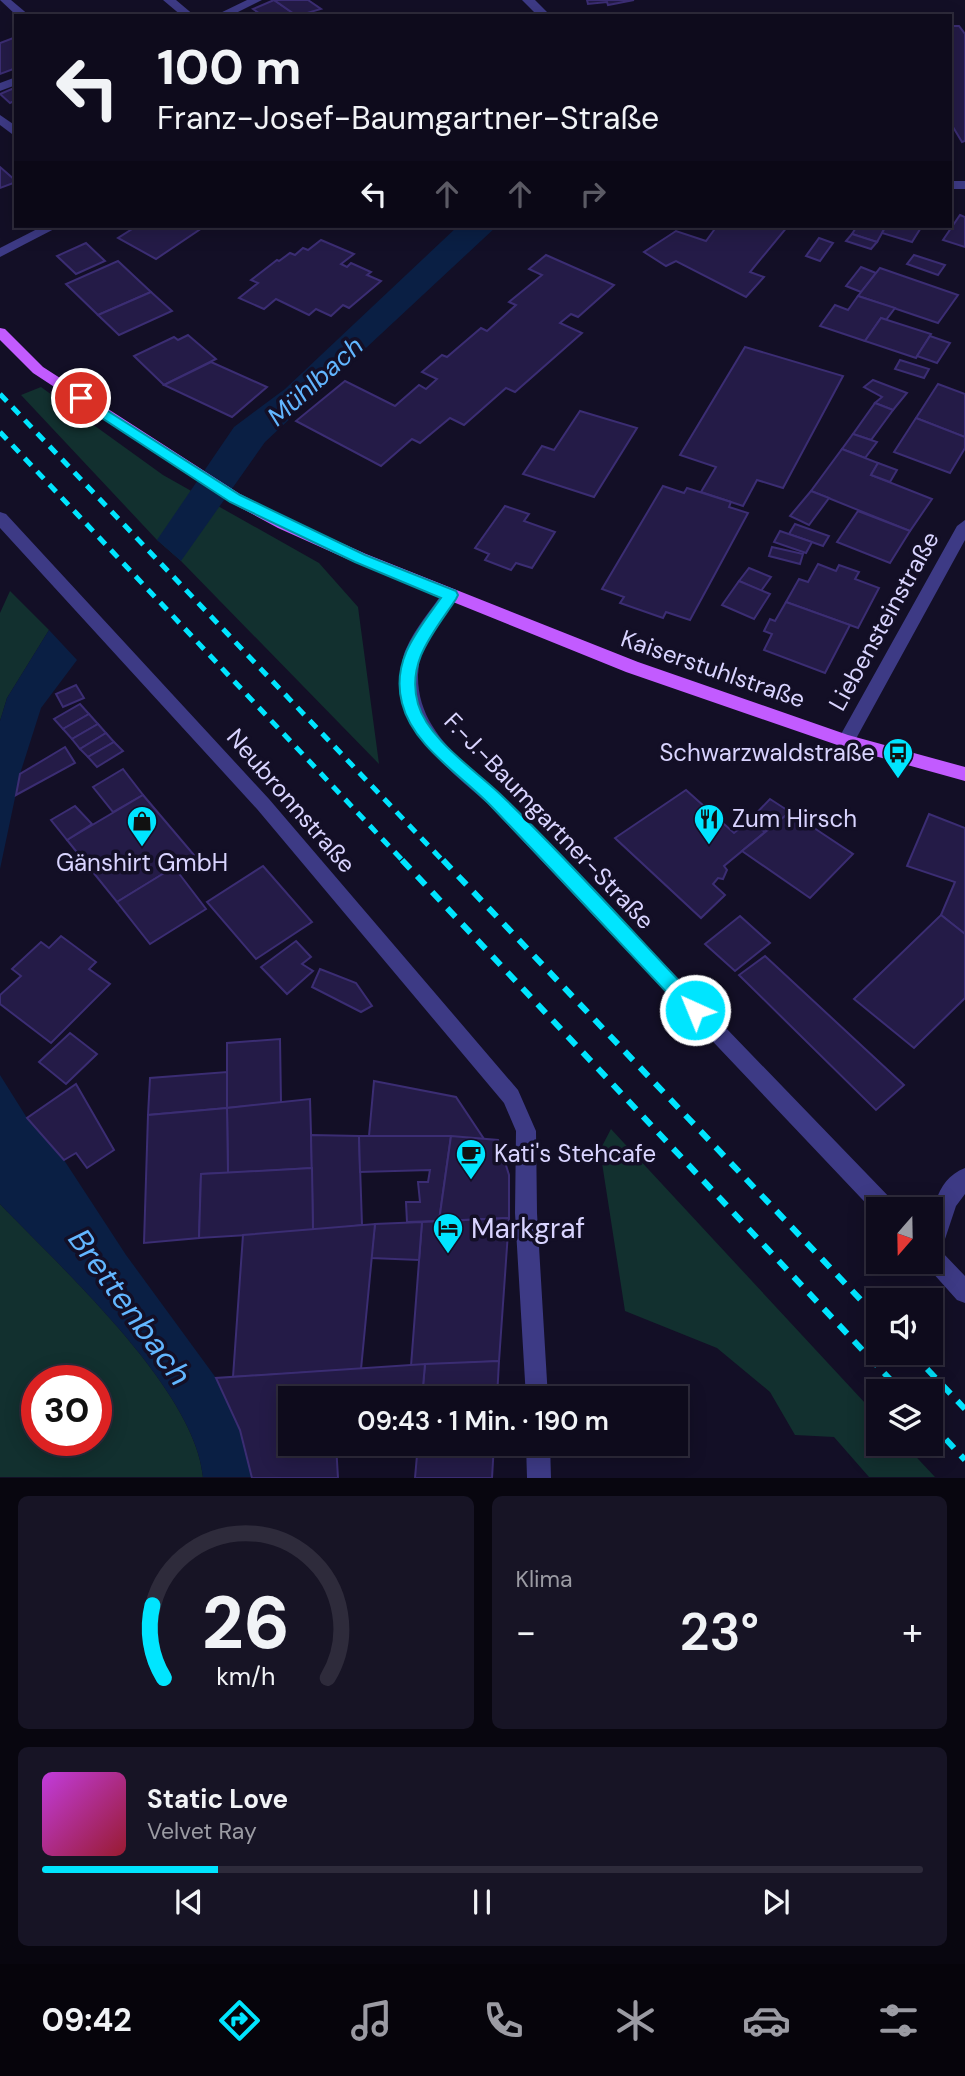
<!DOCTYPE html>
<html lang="de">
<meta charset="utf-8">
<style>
body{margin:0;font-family:"DM Sans",sans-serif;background:#171425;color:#f1f3f6;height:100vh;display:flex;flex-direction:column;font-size:26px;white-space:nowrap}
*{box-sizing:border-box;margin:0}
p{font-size:23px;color:#9b9ba3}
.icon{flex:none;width:38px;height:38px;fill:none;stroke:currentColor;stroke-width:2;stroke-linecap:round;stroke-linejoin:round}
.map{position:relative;height:1478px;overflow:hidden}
.panel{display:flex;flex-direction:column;gap:18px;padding:18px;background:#08060f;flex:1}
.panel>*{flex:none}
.banner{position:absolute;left:14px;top:14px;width:938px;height:214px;border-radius:0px;box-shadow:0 4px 18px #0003,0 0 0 2px #2e2b3b;background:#0e0b1c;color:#f1f3f6;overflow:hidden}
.needle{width:46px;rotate:200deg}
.tools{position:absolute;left:866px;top:1197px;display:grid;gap:14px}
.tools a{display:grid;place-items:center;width:77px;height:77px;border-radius:0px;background:#0e0b1c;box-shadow:0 4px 18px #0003,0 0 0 2px #2e2b3b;font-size:35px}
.speed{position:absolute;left:21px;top:1365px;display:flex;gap:14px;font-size:35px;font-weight:700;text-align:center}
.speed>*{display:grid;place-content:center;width:91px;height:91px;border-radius:50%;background:#0e0b1c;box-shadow:0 4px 18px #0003,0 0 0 2px #2e2b3b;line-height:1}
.speed .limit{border:10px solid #d22;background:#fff;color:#111}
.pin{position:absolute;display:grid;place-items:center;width:60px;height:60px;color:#fff;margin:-30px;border:4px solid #fff;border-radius:50%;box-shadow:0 2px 7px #0007}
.me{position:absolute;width:77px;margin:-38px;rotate:316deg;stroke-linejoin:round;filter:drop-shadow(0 0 5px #0008)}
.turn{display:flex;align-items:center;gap:24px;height:147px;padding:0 28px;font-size:32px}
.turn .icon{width:91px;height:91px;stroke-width:2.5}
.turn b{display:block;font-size:49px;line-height:60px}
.lanes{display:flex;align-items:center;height:66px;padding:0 28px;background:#0003;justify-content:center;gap:35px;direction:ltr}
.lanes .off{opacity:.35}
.big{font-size:52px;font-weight:600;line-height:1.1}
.panel .widget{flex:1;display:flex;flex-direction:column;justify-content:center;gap:10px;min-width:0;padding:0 24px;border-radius:10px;background:#171425}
.panel .dial{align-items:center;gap:0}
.dial svg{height:182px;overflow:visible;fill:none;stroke:#2e2b3b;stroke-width:7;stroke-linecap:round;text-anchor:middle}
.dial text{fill:#f1f3f6;stroke:none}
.song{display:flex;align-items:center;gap:21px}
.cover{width:84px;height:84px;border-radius:10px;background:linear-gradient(135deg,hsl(290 70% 55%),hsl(350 70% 35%))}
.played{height:7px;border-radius:4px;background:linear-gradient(90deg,#00e5ff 20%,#2e2b3b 20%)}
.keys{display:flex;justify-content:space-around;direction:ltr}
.heat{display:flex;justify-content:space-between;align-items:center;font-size:38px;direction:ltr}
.panel .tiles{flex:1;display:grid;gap:18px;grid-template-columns:1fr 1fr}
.widget:last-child{grid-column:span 2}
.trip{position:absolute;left:278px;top:1386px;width:410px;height:70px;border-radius:0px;background:#0e0b1c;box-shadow:0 4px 18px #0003,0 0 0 2px #2e2b3b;font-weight:600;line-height:70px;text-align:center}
.tabs{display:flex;height:112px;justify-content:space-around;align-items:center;background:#06040b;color:#9b9ba3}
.tabs .icon{width:49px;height:49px}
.tabs .selected{color:#00e5ff}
.tabs b{font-size:32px;color:#f1f3f6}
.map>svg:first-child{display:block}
.green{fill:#12302f;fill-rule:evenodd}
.water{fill:#0a1f44}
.building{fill:#241b47;stroke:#3b2d73;stroke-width:2}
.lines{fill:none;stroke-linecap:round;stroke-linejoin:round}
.minor{fill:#3d3a85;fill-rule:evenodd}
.major{fill:#c25bff;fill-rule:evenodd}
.rail-far1{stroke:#00e5ff;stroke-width:5;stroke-dasharray:10 8;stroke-linecap:butt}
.rail{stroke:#00e5ff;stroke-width:6;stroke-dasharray:12 10;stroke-linecap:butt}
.route{fill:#00e5ff;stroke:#0095a6;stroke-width:2}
.labels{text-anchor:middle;stroke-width:7;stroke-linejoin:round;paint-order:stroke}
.street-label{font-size:24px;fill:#d9d4ff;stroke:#130f26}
.poi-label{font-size:24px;fill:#d9d4ff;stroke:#130f26;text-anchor:start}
.water-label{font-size:26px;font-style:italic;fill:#62b6ff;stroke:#130f26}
.near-poi-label{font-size:28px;fill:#d9d4ff;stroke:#130f26;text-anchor:start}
.near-water-label{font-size:32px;font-style:italic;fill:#62b6ff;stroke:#130f26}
</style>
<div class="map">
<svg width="965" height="1478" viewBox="0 0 965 1478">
<rect width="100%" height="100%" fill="#130f26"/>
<g class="green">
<polygon points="41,387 163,475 319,563 358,607 379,764 181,561 157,540 21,395"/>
<polygon points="10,591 49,630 7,698 0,721 0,613"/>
<polygon points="611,1129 878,1417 878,1444 904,1444 935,1477 869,1477 834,1437 795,1435 770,1392 717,1348 625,1311 600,1150"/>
<path d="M0 1204C61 1268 195 1389 203 1477H0ZM37 1381H96V1440H37Z"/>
</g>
<g class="water">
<polygon points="458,226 497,226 265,442 181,561 157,540 234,427 285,389"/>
<polygon points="49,630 77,660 41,708 20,774 0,869 0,721 7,698"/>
<path d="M0 1075 27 1118 64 1160 126 1255 216 1378 240 1430 252 1477H203C195 1389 61 1268 0 1204Z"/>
</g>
<g class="building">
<polygon points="274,0 297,16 263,16 253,9"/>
<polygon points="274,0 308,0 321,9 297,16"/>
<polygon points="587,0 634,0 608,5 607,2 588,4"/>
<polygon points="950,26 959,26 965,34 965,141 962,142 950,122"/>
<polygon points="16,37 16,68 0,74 0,43"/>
<polygon points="12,89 16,92 16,100 10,103 0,94"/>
<polygon points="0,167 16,181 16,182 0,188"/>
<polygon points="960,215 965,217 965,247 943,240"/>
<polygon points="137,226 205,226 156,259 118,238"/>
<polygon points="717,226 788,226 750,272 764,277 746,297 676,261 666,266 644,252 676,231 706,241"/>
<polygon points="857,226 886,226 877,242 852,234"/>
<polygon points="886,226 922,226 912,242 882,233"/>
<polygon points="852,234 877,242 871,249 846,241"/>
<polygon points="819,238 833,243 820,261 806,256"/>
<polygon points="321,240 354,254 341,264 347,267 351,263 371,272 367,275 381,281 349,308 343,305 331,316 316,309 309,315 276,299 264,309 239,298 258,283 251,280 277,260 279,261 290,253 295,255 303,248 308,250"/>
<polygon points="86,243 105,261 76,274 57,256"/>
<polygon points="546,255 614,285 578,317 571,314 560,323 582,333 515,392 506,388 464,425 450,418 420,443 412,439 381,466 296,421 345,381 395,406 419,385 426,389 437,379 422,372 442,355 447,357 481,328 487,331 516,305 509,302 542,275 529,269"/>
<polygon points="914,255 945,265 938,275 907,264"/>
<polygon points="118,261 151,292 98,315 66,284"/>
<polygon points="861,267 876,273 861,292 846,286"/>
<polygon points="880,268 958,295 938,323 858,296"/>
<polygon points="151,292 172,311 119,335 98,315"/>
<polygon points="858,296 895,308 886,320 881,318 865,341 820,326 835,305 848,310"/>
<polygon points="881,318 931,334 916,358 865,341"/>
<polygon points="188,335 216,359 164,385 134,356 174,337 178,340"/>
<polygon points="930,336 950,343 937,363 917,356"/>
<polygon points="745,347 843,376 783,488 757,480 743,506 701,492 716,467 680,455"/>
<polygon points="900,360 929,369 924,378 895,369"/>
<polygon points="211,362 267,387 232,417 164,385"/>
<polygon points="873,380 907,393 893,410 875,403 882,397 864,387"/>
<polygon points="938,384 965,394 965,437 916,418"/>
<polygon points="875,403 893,410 871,440 853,434"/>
<polygon points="580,411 637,428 594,497 523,474 542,446 554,450"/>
<polygon points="916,418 965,437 965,448 950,473 894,452"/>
<polygon points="853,434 877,442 865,458 842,449"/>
<polygon points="842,449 878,463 871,475 932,499 910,531 811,491"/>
<polygon points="878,463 897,470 890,482 871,475"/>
<polygon points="663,486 684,493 687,488 731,502 729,507 748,513 690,620 666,612 663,618 620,603 624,597 602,589"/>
<polygon points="811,491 829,498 809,525 790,516"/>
<polygon points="505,506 529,514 524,521 555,532 532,568 516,563 511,570 485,560 489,554 475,548"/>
<polygon points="858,511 910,531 890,563 837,542"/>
<polygon points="795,524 829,536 823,546 789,534"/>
<polygon points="780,531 812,542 806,553 774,542"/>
<polygon points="772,547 803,554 800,564 769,556"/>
<polygon points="818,564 836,571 839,565 859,572 855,579 879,588 858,628 786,602 799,579 808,582"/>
<polygon points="749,568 771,577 761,591 739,581"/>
<polygon points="739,581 770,594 754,619 722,605"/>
<polygon points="786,602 850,625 825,673 764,650 772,634 764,631 770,619 775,621"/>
<polygon points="76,685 84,698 63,707 56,694"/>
<polygon points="80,704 89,714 63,729 54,719"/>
<polygon points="89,714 98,724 72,739 63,729"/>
<polygon points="98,724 106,733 80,749 72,739"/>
<polygon points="106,733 114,742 88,757 80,749"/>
<polygon points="114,742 123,751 97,767 88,757"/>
<polygon points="65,747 75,763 16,795 20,774"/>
<polygon points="123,769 143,795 113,812 93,787"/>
<polygon points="686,790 734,833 750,820 765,832 724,866 727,870 723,879 718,878 713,884 725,895 701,918 615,838"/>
<polygon points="143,795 194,855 117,902 67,840"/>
<polygon points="770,799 790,812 765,832 750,820"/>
<polygon points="75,806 92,824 67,840 51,820"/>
<polygon points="790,812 853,854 810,898 742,851"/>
<polygon points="929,814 965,828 965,934 941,915 955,882 907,866"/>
<polygon points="263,866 312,922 256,959 207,902"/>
<polygon points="174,867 206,909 150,944 117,902"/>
<polygon points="941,915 965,934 965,998 914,1048 854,999"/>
<polygon points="740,916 770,943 735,971 705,944"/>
<polygon points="61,936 96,962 89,969 110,984 51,1043 0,1004 0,995 21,976 12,969 41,942 49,948"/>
<polygon points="296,941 311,957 302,964 313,971 287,994 261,967"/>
<polygon points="765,956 904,1085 876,1110 739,975"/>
<polygon points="320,969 356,983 372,1006 361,1012 312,987"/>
<polygon points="70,1033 97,1054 66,1084 39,1062"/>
<polygon points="280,1039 281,1103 227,1108 227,1043"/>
<polygon points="227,1072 227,1108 148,1115 150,1078"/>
<polygon points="374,1081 456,1097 484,1139 369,1136"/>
<polygon points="76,1084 114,1150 87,1168 76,1153 64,1160 27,1118"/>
<polygon points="310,1099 312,1168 228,1173 227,1108"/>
<polygon points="227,1108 228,1173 201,1174 199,1238 144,1243 148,1115"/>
<polygon points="311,1135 359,1136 362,1225 313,1231"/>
<polygon points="359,1136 451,1136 439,1221 407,1222 406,1202 420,1202 418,1182 428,1182 430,1170 360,1172"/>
<polygon points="451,1136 498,1140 509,1175 509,1218 439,1221"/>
<polygon points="312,1168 313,1231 199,1238 201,1174"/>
<polygon points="509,1218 499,1361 411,1366 422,1222"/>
<polygon points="422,1222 419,1260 371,1258 375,1224"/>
<polygon points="375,1224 361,1369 233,1377 243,1235"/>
<polygon points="499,1361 497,1398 422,1398 425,1364"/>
<polygon points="425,1364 422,1398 290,1398 290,1444 336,1444 338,1478 252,1478 240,1430 216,1378"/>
<polygon points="418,1444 494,1444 492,1478 415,1478"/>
</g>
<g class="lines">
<g class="minor">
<polygon points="0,0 11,0 30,16 17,16"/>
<polygon points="163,0 176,0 195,16 182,16"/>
<polygon points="247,0 262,0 230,16 214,16"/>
<polygon points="522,0 535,0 551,16 538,16"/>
<polygon points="16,77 16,85 0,91 0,83"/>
<polygon points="0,115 16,126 16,137 0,125"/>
<rect x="950" y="181" width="15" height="8"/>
<polygon points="43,226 60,226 0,257 0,248"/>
<polygon points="0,512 6,514 269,799 518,1090 536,1131 537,1213 548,1398 526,1398 515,1213 516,1131 504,1103 257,809 0,528"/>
<polygon points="965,520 965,540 852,746 840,746 837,741 840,736 957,526"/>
<path d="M450 589 458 595C448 614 432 629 423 649 419 657 419 667 418 675 417 730 463 761 500 794L894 1202 897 1209H878V1216L488 804C448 769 400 733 401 675 402 667 402 657 406 649 415 628 431 610 444 591Z"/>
<path d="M965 1168V1194L956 1206 941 1251 965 1276V1303L957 1300 923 1262H931C931 1230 928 1182 965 1168Z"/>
<polygon points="526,1444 550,1444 551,1478 527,1478"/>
</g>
<polygon class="major" points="0,328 5,329 43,367 240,494 290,520 366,554 638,662 848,735 965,767 965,781 846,748 626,672 354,562 278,528 230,502 33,373 0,340"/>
<g class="rail-far1">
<polyline points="0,394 444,862"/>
<polyline points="0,432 404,862"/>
</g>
<g class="rail">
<polyline points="402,860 901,1391"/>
<polyline points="443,860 878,1318"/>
<polyline points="912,1353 965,1409"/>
<polyline points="931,1423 965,1460"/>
</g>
</g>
<path class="route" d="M81 394 240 495 365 555 456 591 458 595 456 599C434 632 406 662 418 704 428 739 475 770 500 794 570 861 635 935 702 1005L704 1010 702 1016 695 1018 689 1016C623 946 558 876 492 807 462 775 413 747 402 703 391 660 418 630 441 598L355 562 230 502 76 401 75 398Z"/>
<defs>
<g id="bus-pin" transform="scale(1.575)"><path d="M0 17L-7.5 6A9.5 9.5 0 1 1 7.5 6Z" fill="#00e5ff" stroke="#130f26"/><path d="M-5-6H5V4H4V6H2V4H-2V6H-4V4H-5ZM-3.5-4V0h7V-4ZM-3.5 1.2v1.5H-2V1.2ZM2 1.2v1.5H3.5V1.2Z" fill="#111"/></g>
<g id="restaurant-pin" transform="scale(1.575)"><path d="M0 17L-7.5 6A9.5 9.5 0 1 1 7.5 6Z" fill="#00e5ff" stroke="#130f26"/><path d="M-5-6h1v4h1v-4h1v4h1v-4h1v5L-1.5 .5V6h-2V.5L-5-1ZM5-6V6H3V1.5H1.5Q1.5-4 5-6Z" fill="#111"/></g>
<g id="shop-pin" transform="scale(1.575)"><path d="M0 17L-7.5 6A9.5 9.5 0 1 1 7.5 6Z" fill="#00e5ff" stroke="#130f26"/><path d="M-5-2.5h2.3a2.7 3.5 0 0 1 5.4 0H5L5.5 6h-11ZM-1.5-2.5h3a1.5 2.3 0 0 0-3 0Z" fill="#111"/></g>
<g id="cafe-pin" transform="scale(1.575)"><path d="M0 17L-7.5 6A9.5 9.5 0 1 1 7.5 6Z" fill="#00e5ff" stroke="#130f26"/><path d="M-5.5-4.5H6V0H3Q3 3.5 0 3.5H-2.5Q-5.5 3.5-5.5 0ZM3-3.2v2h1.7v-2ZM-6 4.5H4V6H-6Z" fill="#111"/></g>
<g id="hotel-pin" transform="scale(1.575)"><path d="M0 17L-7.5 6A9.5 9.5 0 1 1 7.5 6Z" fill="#00e5ff" stroke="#130f26"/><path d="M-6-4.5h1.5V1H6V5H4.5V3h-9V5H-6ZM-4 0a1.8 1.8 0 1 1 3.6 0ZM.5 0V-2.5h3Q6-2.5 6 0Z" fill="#111"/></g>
</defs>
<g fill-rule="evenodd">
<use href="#bus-pin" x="898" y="753"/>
<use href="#restaurant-pin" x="709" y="819"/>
<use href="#shop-pin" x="142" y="821"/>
<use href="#cafe-pin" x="471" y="1154"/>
<use href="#hotel-pin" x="448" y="1228"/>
</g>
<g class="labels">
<g class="street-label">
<text transform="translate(884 621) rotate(-61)" y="8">Liebensteinstraße</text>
<text transform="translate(713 669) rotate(19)" y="8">Kaiserstuhlstraße</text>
<text transform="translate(291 801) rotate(49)" y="8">Neubronnstraße</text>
<text transform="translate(549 821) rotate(46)" y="8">F.-J.-Baumgartner-Straße</text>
</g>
<g class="poi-label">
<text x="875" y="761" text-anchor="end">Schwarzwaldstraße</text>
<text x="732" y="827">Zum Hirsch</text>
<text x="142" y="871" text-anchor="middle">Gänshirt GmbH</text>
<text x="494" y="1162">Kati's Stehcafe</text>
</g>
<g class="water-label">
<text transform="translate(315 381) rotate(-42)" y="9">Mühlbach</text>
</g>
<g class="near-poi-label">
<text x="471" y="1238">Markgraf</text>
</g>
<g class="near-water-label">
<text transform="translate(130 1307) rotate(54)" y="11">Brettenbach</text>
</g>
</g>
</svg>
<div class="tools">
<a><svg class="needle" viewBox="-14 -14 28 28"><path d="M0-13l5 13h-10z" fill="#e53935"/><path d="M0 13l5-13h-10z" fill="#9b9ba3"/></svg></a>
<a><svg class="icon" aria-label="sound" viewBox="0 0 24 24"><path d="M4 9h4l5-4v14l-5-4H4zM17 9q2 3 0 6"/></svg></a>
<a><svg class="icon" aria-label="layers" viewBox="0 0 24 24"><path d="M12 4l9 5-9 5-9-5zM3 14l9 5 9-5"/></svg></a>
</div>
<div class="speed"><div class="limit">30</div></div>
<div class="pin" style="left:81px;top:398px;background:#d93025"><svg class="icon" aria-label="arrive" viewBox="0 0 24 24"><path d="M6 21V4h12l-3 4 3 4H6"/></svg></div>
<svg class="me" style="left:695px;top:1010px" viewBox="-20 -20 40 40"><circle r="17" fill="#00e5ff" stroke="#fff" stroke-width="3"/><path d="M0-11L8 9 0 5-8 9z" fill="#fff"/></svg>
<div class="trip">09:43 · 1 Min. · 190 m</div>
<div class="banner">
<div class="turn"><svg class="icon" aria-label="left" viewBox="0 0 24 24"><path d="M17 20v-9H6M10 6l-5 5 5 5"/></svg><div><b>100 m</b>Franz-Josef-Baumgartner-Straße</div></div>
<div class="lanes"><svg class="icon" aria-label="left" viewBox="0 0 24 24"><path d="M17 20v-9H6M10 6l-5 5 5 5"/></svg><svg class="icon off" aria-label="ahead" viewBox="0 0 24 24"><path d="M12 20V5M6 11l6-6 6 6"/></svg><svg class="icon off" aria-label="ahead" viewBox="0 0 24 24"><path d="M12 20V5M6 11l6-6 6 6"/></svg><svg class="icon off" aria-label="right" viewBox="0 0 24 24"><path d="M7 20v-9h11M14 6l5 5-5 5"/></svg></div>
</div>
</div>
<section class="panel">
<div class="tiles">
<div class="widget dial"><svg viewBox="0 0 100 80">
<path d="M14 69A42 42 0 1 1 86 69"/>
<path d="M14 69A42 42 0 0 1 9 37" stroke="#00e5ff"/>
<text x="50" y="56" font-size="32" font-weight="700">26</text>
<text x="50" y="72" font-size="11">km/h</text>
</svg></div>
<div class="widget"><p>Klima</p>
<div class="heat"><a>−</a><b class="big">23°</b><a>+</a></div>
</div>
<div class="widget">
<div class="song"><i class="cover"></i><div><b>Static Love</b><p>Velvet Ray</p></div></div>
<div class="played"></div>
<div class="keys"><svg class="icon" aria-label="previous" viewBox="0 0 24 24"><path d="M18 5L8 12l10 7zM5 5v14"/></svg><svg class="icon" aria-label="pause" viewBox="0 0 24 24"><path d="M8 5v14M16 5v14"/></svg><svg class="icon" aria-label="next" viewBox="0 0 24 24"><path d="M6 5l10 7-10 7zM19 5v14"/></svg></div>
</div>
</div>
</section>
<nav class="tabs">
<b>09:42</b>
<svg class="icon selected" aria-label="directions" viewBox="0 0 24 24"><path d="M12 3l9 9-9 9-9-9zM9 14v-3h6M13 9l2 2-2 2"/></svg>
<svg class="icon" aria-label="music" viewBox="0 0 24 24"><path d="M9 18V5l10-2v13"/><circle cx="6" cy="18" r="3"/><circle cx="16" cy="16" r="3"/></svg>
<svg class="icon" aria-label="phone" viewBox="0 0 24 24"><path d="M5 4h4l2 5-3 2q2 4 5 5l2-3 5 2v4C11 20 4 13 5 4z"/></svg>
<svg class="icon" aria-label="climate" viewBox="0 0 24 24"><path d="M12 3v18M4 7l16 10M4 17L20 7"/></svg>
<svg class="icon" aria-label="car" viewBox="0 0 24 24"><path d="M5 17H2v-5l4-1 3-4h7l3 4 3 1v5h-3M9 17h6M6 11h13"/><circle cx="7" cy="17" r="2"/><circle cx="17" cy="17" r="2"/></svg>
<svg class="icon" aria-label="filters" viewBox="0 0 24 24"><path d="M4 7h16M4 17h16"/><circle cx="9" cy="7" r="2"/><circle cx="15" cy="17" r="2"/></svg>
</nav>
